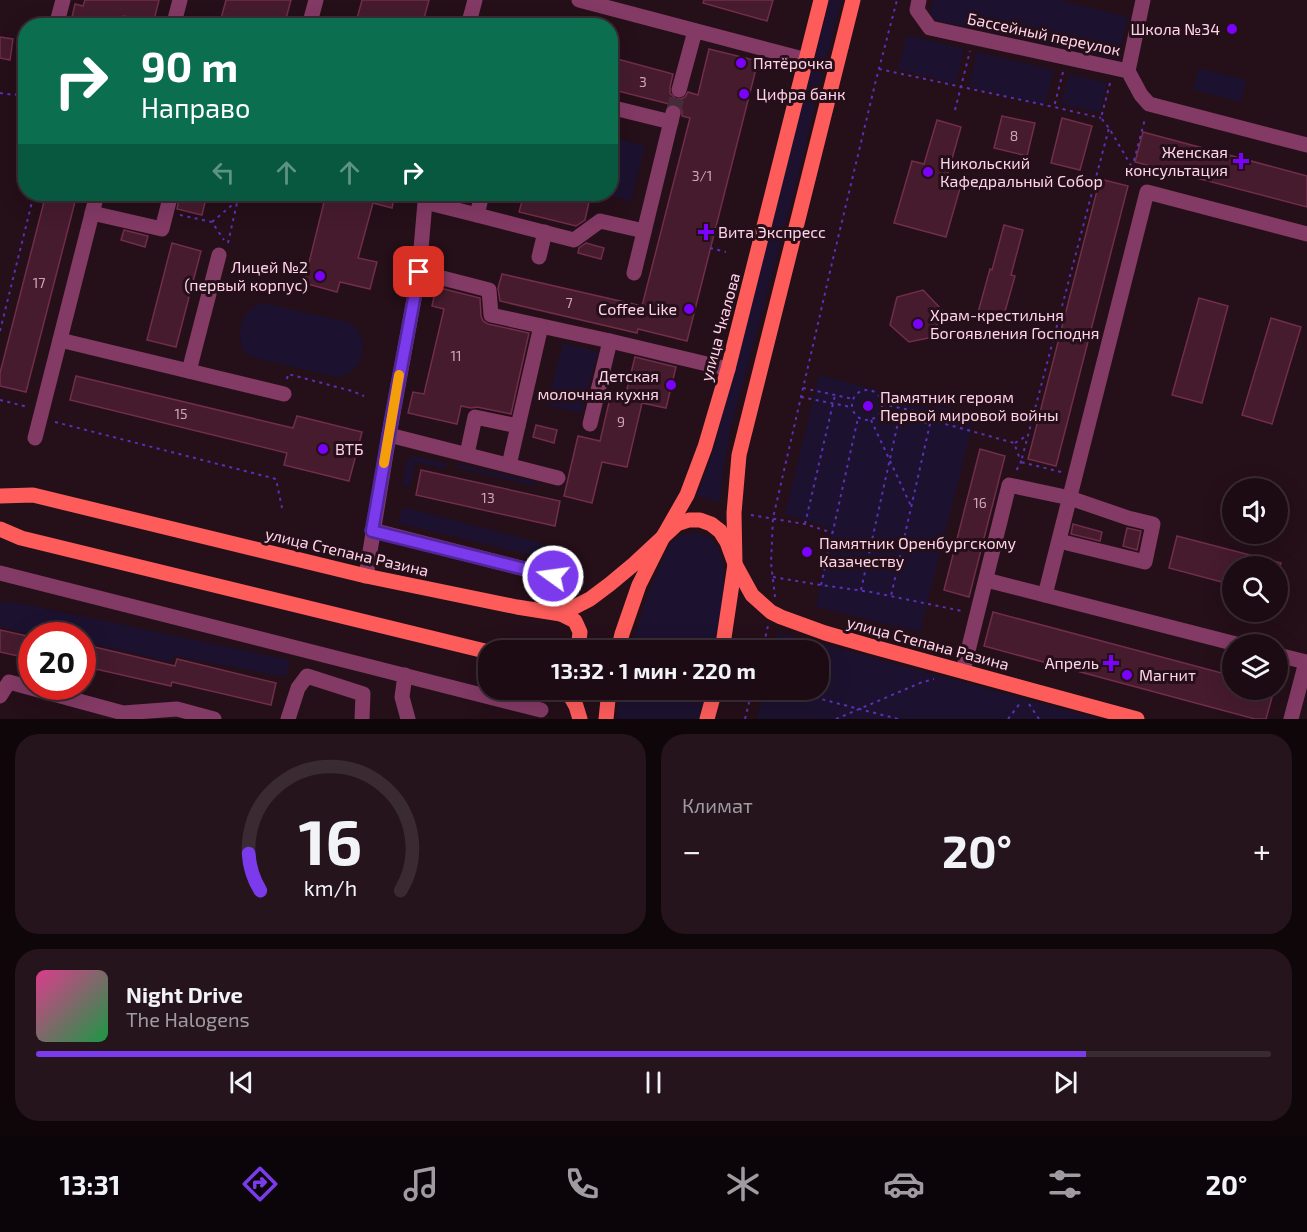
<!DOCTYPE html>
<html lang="ru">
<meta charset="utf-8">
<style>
body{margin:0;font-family:"Exo 2",sans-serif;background:#25141c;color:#f1f3f6;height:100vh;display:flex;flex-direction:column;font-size:22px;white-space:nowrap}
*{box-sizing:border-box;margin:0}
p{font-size:20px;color:#a09ba0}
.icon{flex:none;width:33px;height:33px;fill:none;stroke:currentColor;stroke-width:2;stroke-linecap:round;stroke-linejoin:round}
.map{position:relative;height:719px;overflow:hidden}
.sheet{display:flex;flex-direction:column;gap:15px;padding:15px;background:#0f060a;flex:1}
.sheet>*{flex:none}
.top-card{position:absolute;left:18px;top:18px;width:600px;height:183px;border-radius:24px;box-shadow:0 6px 24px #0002,0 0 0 2px #3a2b33;background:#0b6e4f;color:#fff;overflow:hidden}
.buttons{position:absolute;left:1222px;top:478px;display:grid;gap:12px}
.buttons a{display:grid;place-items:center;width:66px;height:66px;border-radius:50%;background:#1c0b13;box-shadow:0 6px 24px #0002,0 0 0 2px #3a2b33;font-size:30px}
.speed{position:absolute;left:18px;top:622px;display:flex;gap:12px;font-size:30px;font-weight:700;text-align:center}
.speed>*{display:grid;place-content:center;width:78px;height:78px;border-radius:50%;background:#1c0b13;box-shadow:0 6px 24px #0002,0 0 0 2px #3a2b33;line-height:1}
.speed .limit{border:9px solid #d22;background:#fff;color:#111}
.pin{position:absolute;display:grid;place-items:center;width:51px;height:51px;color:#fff;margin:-26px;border-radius:12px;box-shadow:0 3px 9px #0006}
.me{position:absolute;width:66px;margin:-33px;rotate:284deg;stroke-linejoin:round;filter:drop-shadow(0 0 4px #0008)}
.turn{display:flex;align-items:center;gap:21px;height:126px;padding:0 24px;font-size:27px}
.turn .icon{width:78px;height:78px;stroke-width:2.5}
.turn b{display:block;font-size:42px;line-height:51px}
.lanes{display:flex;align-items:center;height:57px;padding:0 24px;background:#0003;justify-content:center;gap:30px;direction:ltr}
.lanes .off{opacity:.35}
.big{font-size:45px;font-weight:700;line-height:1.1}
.sheet .widget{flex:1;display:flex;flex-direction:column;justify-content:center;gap:9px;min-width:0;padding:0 21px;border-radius:24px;background:#25141c}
.sheet .dial{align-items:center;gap:0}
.dial svg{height:156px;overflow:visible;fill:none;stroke:#3a2b33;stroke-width:7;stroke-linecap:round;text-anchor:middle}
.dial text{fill:#f1f3f6;stroke:none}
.song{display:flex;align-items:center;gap:18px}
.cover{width:72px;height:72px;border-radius:9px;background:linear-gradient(135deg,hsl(330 70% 55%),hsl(140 70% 35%))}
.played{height:6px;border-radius:3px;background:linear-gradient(90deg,#7c3aed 85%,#3a2b33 85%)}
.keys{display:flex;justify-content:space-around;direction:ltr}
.heat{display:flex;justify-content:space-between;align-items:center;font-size:33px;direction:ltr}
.sheet .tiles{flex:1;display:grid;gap:15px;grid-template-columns:1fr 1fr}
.widget:last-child{grid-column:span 2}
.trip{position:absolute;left:478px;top:640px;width:351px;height:60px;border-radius:24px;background:#1c0b13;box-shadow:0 6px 24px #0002,0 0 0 2px #3a2b33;font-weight:700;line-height:60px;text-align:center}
.tab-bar{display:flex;height:96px;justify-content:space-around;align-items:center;background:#0b0408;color:#a09ba0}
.tab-bar .icon{width:42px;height:42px}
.tab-bar .current{color:#7c3aed}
.tab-bar b{font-size:27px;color:#f1f3f6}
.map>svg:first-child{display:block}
.green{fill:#1c122f}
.building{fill:#451b2d;stroke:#712d4a;stroke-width:1.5}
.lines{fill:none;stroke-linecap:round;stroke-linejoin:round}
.minor-tunnel{stroke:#462c38;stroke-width:15;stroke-dasharray:15 8;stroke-linecap:butt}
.path{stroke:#5b30b5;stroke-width:2;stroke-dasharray:3 4.5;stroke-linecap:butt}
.minor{stroke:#833a65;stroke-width:15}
.major{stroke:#fd5c5b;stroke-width:15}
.route-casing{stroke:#51269a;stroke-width:15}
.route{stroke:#7c3aed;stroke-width:10}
.slow{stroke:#f59e0b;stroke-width:10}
.poi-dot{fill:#7a02fb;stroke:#250f19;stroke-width:2}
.labels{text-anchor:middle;stroke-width:6;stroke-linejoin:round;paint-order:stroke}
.number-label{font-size:14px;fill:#d0a5ba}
.poi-label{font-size:16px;fill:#ffd3e9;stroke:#250f19;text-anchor:start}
.street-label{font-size:16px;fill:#ffd3e9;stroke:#250f19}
</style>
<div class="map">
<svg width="1307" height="719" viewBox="0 0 1307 719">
<rect width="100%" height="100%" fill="#250f19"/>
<g class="green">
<polygon points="830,0 841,0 790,207 730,432 724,465 720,502 696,495 704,478 715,443 765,243"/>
<polygon points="933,0 1058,0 1128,17 1117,60 935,20 930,13"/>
<polygon points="907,35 964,49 956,84 898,69"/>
<polygon points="977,52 1054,70 1045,105 969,87"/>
<polygon points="1199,68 1246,80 1241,102 1193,90"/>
<polygon points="1069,74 1107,83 1100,113 1061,104"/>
<polygon points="611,137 645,146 631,201 603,194 610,194"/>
<path d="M263 303 348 322 358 330 364 343 360 362 347 375 336 377 254 358 242 349C238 327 240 311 263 303Z"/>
<polygon points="563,343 598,352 581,414 547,405"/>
<polygon points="819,375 975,415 920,632 816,607 830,528 785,514"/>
<polygon points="415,456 446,463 444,469 415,462 410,487 402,484 408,458"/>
<polygon points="458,464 536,482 534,486 458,468"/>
<polygon points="403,507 549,545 545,551 543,558 398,523"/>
<path d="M692 533C701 533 711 536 716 544 733 570 718 622 713 651H630L648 593 669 545 679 536Z"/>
<polygon points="0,602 24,604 290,660 286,677 174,656 172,662 83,642 82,636 38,636 0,627"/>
<polygon points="778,632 1099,719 757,719 764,690 819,690 819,651 774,651"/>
<polygon points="621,690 706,690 698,719 616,719"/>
</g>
<g class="building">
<polygon points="85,0 159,0 153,24 124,16 122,26 70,26 75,4 83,6"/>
<polygon points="226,0 291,0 284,26 219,26"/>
<polygon points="362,0 429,0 422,26 355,26"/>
<polygon points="704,0 773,0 767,21 703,3"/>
<polygon points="0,37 13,39 10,60 0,58"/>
<polygon points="709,49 758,61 687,341 638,329 637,333 500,301 498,288 502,274 642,306 690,118 682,116 682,110 676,104 669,104 610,89 610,57 673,74 670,87 670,93 676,99 681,99 685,97 688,92 698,95"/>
<polygon points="1002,116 1035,123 1027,156 994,148"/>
<polygon points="1062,118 1092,126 1080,170 1051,163"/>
<polygon points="937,120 961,127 946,180 961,185 946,237 894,223 912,161 924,164"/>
<polygon points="1143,132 1307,176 1307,207 1135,162"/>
<polygon points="1100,179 1128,186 1056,466 1028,459"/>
<polygon points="46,194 77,194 26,392 0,386 0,373"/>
<polygon points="180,194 207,194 202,215 177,209"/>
<polygon points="326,194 395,194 392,208 373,203 358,258 377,262 370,289 340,282 337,292 304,283"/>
<polygon points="524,194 553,194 589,202 585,220 576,226 519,212"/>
<polygon points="1004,225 1023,230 1011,275 1015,276 1002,322 977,316 990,269 992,270"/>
<polygon points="124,230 148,236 145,247 121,240"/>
<polygon points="172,243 201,251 176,347 147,340"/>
<polygon points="586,243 604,248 601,259 578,253 579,248"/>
<polygon points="436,287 480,298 481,316 483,321 488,324 529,333 511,414 477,407 471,408 461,406 457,424 408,413 413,392 424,394 444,309 432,306"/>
<polygon points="923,290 942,310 933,337 909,342 890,325 897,297"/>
<polygon points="1199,298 1228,306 1202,403 1172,395"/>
<polygon points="1271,318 1301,327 1272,424 1242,415"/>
<polygon points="635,357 676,367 666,408 642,403 627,467 602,462 592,503 564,496 578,436 600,441 611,394 625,397"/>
<polygon points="76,376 293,428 297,416 362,432 349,481 284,465 287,453 70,400"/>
<polygon points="536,425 557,430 554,443 533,437"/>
<polygon points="980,449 1005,456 969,597 944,590"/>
<polygon points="421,470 560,501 555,526 416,495"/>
<polygon points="1073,524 1102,532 1100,541 1071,534"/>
<polygon points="1127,528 1141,531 1137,550 1123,546"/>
<polygon points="1177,536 1281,563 1280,567 1233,567 1233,585 1169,568"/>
<polygon points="993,612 1233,676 1233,690 1274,690 1266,719 1255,719 984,646"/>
<polygon points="0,630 32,637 32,659 0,652"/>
<polygon points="82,644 175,666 177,659 276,683 271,705 172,682 171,686 82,666"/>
</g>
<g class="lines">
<polyline class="minor-tunnel" points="673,113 679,90"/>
<g class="path">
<polyline points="879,69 1054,107"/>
<polyline points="1063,72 1054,107 1101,118"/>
<polyline points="1110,83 1101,118 1109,128 1139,179"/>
<polyline points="0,93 14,95 26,92"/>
<polyline points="955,110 970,51"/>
<polyline points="1132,168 1145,119"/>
<polyline points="180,215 212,222 224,240"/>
<polyline points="212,222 237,201"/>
<polyline points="228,243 239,194"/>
<polyline points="710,248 726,252"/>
<polyline points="0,331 34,194"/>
<polyline points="287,379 288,374 352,391 364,396"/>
<polyline points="803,388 853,399"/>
<circle cx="867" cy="405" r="15"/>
<polyline points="801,397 851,407"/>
<polyline points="0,400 28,407"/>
<polyline points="882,404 932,415 891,596"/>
<polyline points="880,413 930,424"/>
<polyline points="871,420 911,506"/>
<polyline points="931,420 1014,443 1021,462 1016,471"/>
<polyline points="55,422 276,479 282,508"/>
<polyline points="1015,443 1028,435"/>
<polyline points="1061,472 1021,462 1109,128"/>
<polyline points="751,515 805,524 833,533"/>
<polyline points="805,524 835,395"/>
<polyline points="773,577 821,585 871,592 962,611"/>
<polyline points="821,585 858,418"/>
<polyline points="861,590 901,409"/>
<polyline points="775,597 771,563 773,518 832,263 876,80 897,0"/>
<polyline points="762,651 768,626"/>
<polyline points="786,690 898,719"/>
<polyline points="1029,704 1039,719"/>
<polyline points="745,719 752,690"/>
<polyline points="836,719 920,683 934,679"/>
<polyline points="1008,719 1021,702"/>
</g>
<g class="minor">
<polyline points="579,0 807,60"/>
<polyline points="919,0 917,10 930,28 1128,71 1141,95 1149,104 1307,145"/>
<polyline points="175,19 180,0"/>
<polyline points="56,26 63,0"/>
<polyline points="309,26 316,0"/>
<polyline points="468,26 475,0"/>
<polyline points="1128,71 1143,0"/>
<polyline points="679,90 695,31"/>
<polyline points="610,107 671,122"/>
<polyline points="425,202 477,215 482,194"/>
<polyline points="92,213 162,229 171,194"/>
<polyline points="477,215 574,240 600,221 644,231"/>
<polyline points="539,257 545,232"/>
<polyline points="419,272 489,290 491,315 610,341 728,369"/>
<polyline points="634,273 673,113"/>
<polyline points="60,340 284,394"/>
<polyline points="189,371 219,255"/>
<polyline points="590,424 610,341"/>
<polyline points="389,435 558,478"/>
<polyline points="35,438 97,194"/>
<polyline points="467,454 475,417 518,426"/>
<polyline points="509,465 541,326"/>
<polyline points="372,530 576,582"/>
<polyline points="0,573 541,710"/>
<polyline points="366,576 389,435 419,272 425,202 427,194"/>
<polyline points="986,580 1045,595 1147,192 1307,234"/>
<polyline points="1045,595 1240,645"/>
<polyline points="1278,655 1306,662 1291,719"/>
<polyline points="963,671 1009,485 1070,498 1128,518 1153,524 1145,562 1059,541"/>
<polyline points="405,675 402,697 408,719"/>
<polyline points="0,696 9,682 123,713 177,709 214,719"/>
<polyline points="288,719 298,688 307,676 363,694 362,719"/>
</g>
<g class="major">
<polyline points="0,496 33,495 366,576 517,607 561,614 590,599 610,584 634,564 677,524 689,520 700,520 711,524 720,531 727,542 735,564 752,595 771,612 781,617 825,633 870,646 1137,719"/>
<polyline points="0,529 21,538 489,652"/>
<polyline points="561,614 575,621 580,632 578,651"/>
<polyline points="618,651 622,634 639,585 663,537 687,495 705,447 728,369 821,0"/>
<polyline points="722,651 735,564 734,513 739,455 853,0"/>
<polyline points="567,690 576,706 580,719"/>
<polyline points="606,719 609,690"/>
<polyline points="707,719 715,690"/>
</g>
</g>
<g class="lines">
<g class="route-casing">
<polyline id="route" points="419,272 393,411 372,531 553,576"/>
</g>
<use href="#route" class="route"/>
<polyline class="slow" points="384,463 399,375"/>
</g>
<g class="poi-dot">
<circle cx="1232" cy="29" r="6"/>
<circle cx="741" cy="63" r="6"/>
<circle cx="744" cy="94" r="6"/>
<path d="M1238 152h6v6h6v6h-6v6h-6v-6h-6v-6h6z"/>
<circle cx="928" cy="172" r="6"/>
<path d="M703 223h6v6h6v6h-6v6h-6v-6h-6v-6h6z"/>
<circle cx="320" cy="276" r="6"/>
<circle cx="689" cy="309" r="6"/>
<circle cx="918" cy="324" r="6"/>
<circle cx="671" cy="385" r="6"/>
<circle cx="868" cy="406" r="6"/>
<circle cx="323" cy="449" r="6"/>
<circle cx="807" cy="552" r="6"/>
<path d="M1108 654h6v6h6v6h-6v6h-6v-6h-6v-6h6z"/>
<circle cx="1127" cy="675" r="6"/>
</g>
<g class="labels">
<g class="number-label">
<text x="643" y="87">3</text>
<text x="1014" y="141">8</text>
<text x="702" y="181">3/1</text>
<text x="39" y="288">17</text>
<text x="569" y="308">7</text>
<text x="456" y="361">11</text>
<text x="181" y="419">15</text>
<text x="621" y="427">9</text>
<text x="488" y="503">13</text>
<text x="980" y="508">16</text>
</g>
<g class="poi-label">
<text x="1220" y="35" text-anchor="end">Школа №34</text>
<text x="753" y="69">Пятёрочка</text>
<text x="756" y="100">Цифра банк</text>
<text x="1228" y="158" text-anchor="end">Женская<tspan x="1228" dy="18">консультация</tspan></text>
<text x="940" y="169">Никольский<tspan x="940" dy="18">Кафедральный Собор</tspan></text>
<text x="718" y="238">Вита Экспресс</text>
<text x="308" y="273" text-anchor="end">Лицей №2<tspan x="308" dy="18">(первый корпус)</tspan></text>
<text x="677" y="315" text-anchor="end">Coffee Like</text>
<text x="930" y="321">Храм-крестильня<tspan x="930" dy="18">Богоявления Господня</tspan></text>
<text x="659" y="382" text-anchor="end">Детская<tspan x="659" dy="18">молочная кухня</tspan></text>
<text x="880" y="403">Памятник героям<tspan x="880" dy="18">Первой мировой войны</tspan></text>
<text x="335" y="455">ВТБ</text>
<text x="819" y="549">Памятник Оренбургскому<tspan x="819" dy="18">Казачеству</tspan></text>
<text x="1099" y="669" text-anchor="end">Апрель</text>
<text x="1139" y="681">Магнит</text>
</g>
<g class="street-label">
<text transform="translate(1044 34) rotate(12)" y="6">Бассейный переулок</text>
<text transform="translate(720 327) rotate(-75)" y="6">улица Чкалова</text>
<text transform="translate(347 552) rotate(13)" y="6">улица Степана Разина</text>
<text transform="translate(928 643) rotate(15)" y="6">улица Степана Разина</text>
</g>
</g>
</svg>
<div class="buttons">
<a><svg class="icon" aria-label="sound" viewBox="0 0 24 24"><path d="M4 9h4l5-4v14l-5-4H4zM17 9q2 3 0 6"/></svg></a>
<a><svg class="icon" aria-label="search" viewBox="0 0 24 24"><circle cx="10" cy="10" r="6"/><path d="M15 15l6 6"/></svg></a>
<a><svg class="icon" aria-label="layers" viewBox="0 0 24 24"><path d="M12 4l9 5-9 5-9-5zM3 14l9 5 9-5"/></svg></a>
</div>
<div class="speed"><div class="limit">20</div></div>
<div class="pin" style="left:419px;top:272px;background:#d93025"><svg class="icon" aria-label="arrive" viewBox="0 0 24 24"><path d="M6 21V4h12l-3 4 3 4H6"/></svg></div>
<svg class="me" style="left:553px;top:576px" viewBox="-20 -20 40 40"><circle r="17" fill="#7c3aed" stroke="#fff" stroke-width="3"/><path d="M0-11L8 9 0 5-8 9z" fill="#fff"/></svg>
<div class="trip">13:32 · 1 мин · 220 m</div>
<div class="top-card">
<div class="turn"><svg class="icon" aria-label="right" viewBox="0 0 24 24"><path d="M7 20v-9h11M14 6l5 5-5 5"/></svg><div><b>90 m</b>Направо</div></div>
<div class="lanes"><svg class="icon off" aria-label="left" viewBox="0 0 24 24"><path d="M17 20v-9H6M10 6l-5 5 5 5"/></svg><svg class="icon off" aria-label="ahead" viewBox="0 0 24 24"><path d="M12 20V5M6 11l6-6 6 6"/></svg><svg class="icon off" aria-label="ahead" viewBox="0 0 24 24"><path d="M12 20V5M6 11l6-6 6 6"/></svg><svg class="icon" aria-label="right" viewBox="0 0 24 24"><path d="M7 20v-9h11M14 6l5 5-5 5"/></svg></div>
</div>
</div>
<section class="sheet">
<div class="tiles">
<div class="widget dial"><svg viewBox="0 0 100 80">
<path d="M14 69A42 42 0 1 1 86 69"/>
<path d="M14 69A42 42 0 0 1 8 50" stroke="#7c3aed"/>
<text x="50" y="56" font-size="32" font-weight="700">16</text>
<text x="50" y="72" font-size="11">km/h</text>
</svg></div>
<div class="widget"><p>Климат</p>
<div class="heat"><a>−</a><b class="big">20°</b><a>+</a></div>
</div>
<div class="widget">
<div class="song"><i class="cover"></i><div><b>Night Drive</b><p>The Halogens</p></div></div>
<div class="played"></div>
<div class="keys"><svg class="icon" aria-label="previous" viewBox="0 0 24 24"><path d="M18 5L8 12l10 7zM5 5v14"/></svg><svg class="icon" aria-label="pause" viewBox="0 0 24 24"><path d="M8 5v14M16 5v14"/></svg><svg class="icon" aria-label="next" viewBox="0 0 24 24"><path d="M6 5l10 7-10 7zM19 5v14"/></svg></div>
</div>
</div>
</section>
<nav class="tab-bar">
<b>13:31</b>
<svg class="icon current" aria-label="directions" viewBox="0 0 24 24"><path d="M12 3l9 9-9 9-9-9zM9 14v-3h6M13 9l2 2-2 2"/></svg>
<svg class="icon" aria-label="music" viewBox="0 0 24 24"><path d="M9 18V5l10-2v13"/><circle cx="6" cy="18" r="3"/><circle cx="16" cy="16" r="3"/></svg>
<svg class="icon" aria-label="phone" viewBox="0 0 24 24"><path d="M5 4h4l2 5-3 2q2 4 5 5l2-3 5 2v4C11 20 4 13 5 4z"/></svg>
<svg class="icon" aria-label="climate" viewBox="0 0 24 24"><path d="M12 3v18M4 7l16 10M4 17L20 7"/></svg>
<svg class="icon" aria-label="car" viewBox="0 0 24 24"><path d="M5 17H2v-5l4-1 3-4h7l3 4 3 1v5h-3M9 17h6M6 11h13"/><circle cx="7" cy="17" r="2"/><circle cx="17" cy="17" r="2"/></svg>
<svg class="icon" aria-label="filters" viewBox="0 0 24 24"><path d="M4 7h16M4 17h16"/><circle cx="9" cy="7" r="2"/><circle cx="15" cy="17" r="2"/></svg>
<b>20°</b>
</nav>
